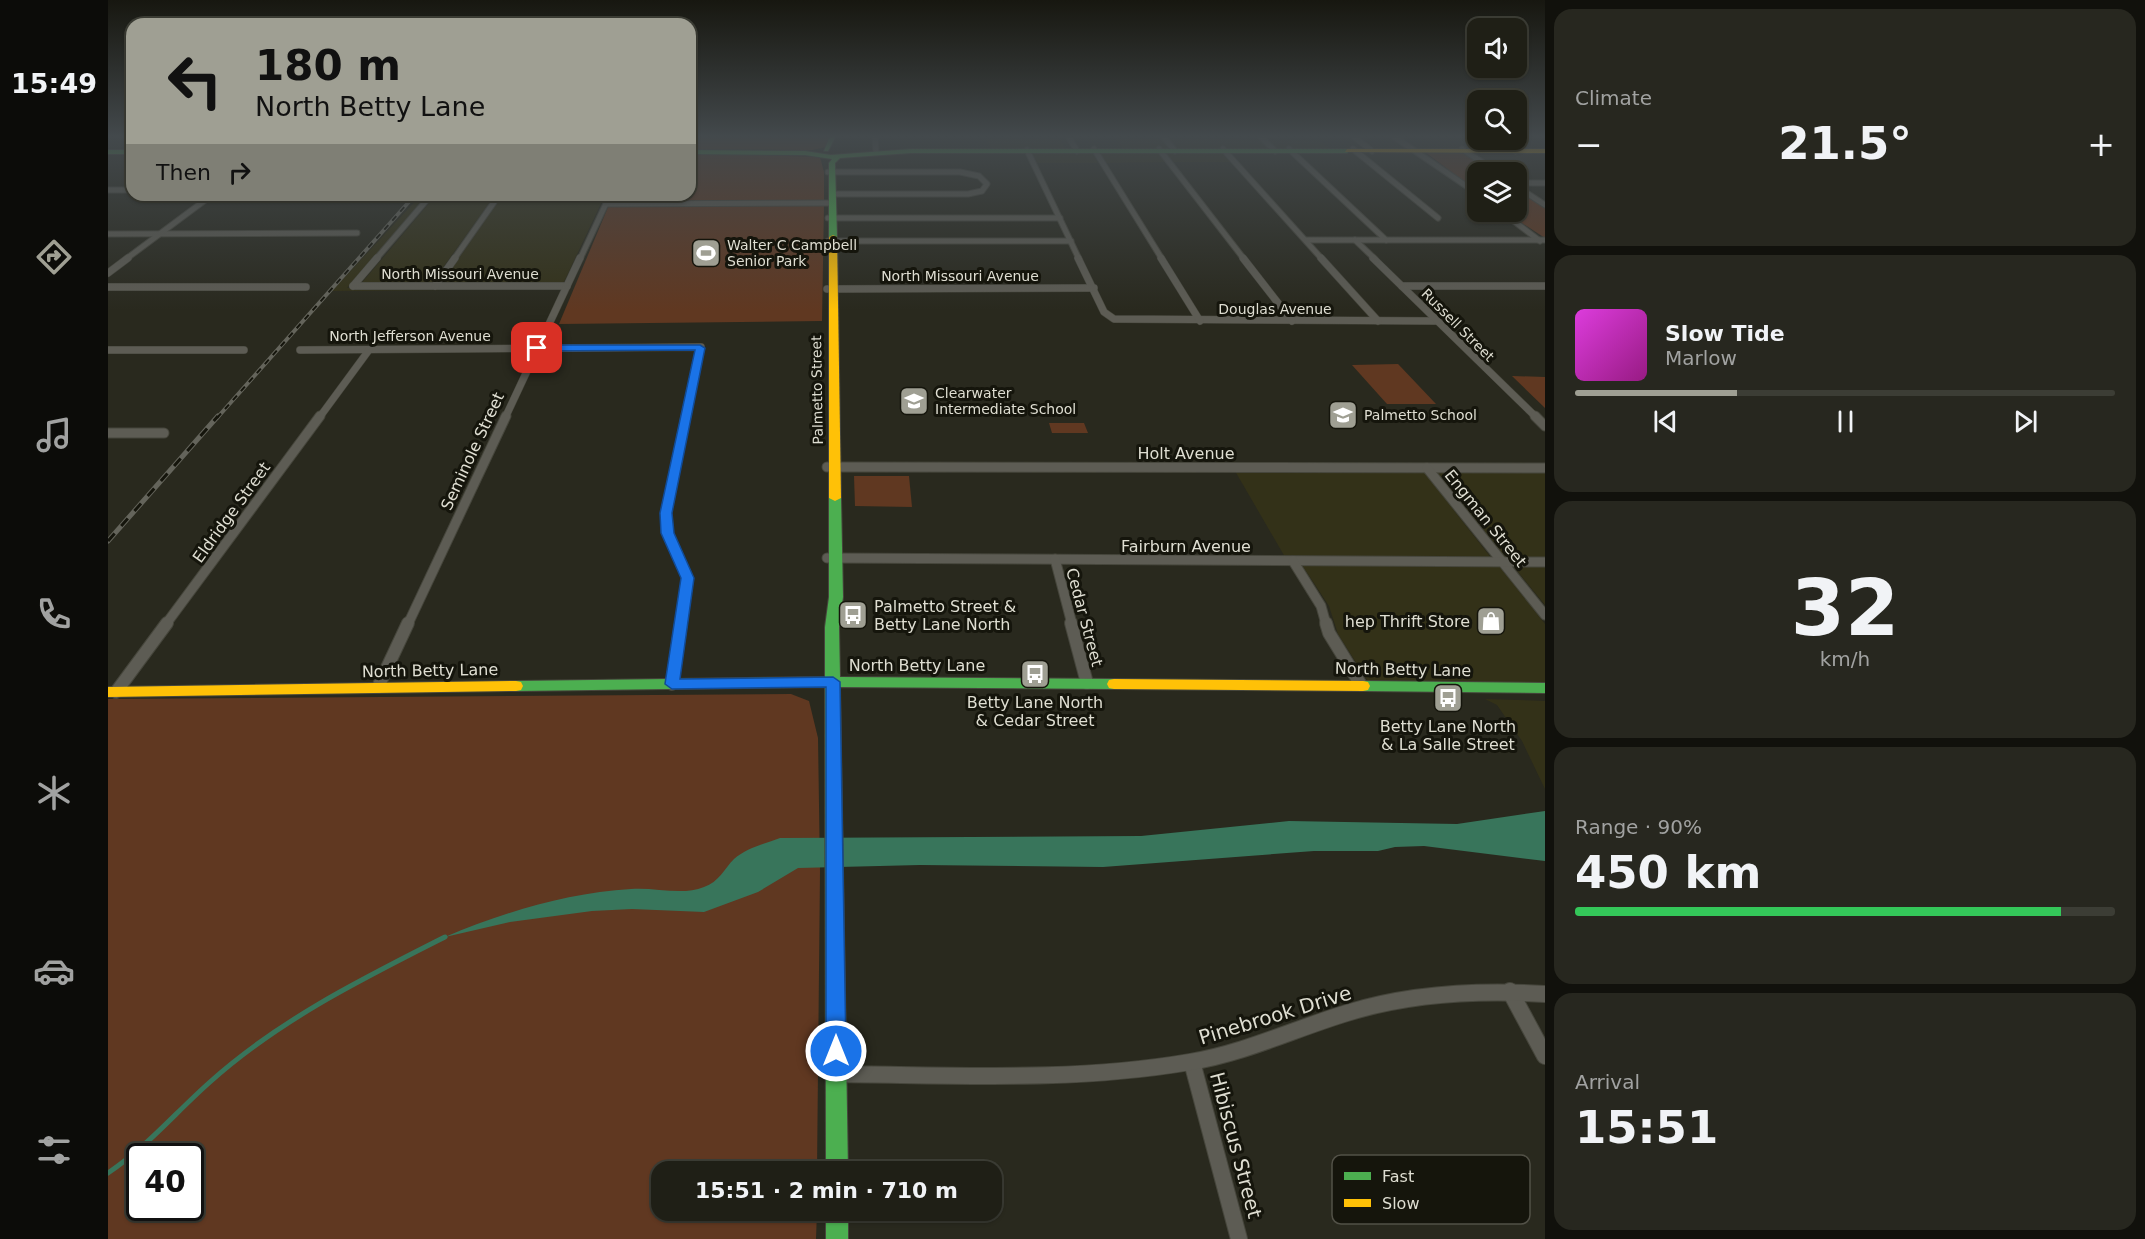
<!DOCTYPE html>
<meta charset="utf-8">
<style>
body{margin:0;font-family:"DejaVu Sans",sans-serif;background:#27271f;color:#f1f3f6;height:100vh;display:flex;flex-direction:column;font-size:22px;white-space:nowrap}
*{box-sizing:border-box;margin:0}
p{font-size:20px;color:#a1a2a1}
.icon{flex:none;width:33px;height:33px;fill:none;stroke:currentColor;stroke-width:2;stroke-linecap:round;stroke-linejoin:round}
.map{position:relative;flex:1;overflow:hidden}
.sheet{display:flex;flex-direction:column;gap:9px;padding:9px;background:#11110c;width:600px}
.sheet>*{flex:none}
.guide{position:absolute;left:18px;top:18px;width:570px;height:183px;border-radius:18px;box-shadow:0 2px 4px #0004,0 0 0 2px #3c3d35;background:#9f9f93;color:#111;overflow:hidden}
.controls{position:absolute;left:1359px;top:18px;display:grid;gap:12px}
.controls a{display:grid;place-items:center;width:60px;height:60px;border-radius:12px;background:#1f1f16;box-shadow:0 2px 4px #0004,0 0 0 2px #3c3d35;font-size:30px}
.speed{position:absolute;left:18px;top:1143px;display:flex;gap:12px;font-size:30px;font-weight:700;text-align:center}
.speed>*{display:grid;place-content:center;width:78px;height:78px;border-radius:50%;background:#1f1f16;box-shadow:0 2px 4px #0004,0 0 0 2px #3c3d35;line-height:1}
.speed .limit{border:3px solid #111;border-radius:9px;background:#fff;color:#111}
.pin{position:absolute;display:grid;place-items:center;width:51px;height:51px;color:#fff;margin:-26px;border-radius:12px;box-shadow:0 3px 9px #0006}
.me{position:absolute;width:66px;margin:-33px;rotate:0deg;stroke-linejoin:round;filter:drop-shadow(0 0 4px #0008)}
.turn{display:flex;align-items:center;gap:21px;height:126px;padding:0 30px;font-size:27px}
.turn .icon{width:78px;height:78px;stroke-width:2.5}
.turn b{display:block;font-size:42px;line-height:51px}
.then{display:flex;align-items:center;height:57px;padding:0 30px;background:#0003;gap:12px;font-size:22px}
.big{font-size:45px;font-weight:700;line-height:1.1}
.sheet .card{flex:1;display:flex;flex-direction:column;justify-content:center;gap:9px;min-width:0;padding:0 21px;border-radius:18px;background:#27271f}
.sheet .dial{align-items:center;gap:0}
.dial b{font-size:78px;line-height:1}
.song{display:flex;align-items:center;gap:18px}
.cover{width:72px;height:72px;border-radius:9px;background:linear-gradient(135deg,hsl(300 70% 55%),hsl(310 70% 35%))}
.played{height:6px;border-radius:3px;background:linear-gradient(90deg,#9f9f93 30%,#3c3d35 30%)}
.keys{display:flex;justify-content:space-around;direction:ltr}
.heat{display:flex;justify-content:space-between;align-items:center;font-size:33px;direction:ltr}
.charge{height:9px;border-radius:4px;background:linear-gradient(90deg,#34c759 90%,#3c3d35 0)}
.trip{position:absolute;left:543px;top:1161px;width:351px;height:60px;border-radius:18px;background:#1f1f16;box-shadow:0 2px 4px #0004,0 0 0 2px #3c3d35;font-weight:700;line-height:60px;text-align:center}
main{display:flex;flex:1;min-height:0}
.tabs{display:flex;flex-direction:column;width:108px;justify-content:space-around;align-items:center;background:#0c0c09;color:#a1a2a1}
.tabs .icon{width:42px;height:42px}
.tabs .on{color:#9f9f93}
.tabs b{font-size:27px;color:#f1f3f6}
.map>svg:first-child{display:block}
.built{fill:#333118}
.green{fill:#603821;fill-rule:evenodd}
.water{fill:#38755b}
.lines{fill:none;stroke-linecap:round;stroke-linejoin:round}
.stream{stroke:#38755b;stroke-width:5}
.street-far4-casing{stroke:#46463c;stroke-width:7}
.street-far3-casing{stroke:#46463c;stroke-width:8}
.street-far2-casing{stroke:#46463c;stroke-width:11}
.street-far1-casing{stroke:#46463c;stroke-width:14}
.street-casing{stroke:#46463c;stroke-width:18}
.fast-casing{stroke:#46463c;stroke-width:2}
.slow-casing{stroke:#46463c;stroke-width:2}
.street-far4{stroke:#5d5c54;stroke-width:5}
.street-far3{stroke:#5d5c54;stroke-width:7}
.street-far2{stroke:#5d5c54;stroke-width:9}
.street-far1{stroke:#5d5c54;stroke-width:12}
.street{stroke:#5d5c54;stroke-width:16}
.fast{fill:#4caf50;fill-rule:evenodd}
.slow{fill:#ffc107;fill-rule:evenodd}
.rail-far1-casing{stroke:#64645b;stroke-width:4}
.rail-casing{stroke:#64645b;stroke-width:5}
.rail-far1{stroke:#15150c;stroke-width:2;stroke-dasharray:6;stroke-linecap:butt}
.rail{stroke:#15150c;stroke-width:3;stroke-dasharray:10;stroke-linecap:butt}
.route{fill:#1a73e8;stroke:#114b97;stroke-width:1.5}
.labels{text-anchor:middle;stroke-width:6;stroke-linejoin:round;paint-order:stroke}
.far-poi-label{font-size:14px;fill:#dfded2;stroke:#15150c;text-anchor:start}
.far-street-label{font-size:14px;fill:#dfded2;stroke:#15150c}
.street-label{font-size:16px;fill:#dfded2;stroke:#15150c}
.poi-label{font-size:16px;fill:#dfded2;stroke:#15150c}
.near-street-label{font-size:20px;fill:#dfded2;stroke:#15150c}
.key{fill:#15150c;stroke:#525147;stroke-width:1.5}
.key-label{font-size:16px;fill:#dfded2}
</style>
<main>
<nav class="tabs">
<b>15:49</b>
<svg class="icon on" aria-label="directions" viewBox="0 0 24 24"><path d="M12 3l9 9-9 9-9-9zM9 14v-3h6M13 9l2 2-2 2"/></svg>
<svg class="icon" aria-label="music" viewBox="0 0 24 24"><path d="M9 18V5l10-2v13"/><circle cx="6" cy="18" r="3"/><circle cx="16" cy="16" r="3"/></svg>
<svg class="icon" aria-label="phone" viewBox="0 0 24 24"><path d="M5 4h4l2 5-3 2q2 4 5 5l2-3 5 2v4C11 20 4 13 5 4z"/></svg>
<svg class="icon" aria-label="climate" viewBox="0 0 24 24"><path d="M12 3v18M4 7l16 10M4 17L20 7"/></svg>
<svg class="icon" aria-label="car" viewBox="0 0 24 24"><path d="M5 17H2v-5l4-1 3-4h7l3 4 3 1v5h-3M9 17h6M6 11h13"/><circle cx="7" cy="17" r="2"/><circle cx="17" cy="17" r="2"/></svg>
<svg class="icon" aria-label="filters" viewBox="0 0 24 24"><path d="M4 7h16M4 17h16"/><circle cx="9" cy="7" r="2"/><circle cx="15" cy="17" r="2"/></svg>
</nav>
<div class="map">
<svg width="1437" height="1239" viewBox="0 0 1437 1239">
<rect width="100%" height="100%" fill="#29291e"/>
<g class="built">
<polygon points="878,136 951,138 957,148 963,148 883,149"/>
<polygon points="1007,136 1051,136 1060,148 1014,148"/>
<polygon points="1058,136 1152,140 1161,148 1068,148"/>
<polygon points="1159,140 1210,140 1221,148 1168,148"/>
<polygon points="924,152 984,152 990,163 929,163"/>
<polygon points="991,152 1049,152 1057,162 998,163"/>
<polygon points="1057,152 1114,152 1123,162 1064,162"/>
<polygon points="313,195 319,195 239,288 453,288 452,289 224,291"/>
<polygon points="328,195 387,195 323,284 252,285"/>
<polygon points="395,195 497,195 455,284 333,284"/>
<polygon points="1127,471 1315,471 1384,559 1177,557"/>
<polygon points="1328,471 1437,471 1437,559 1399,559"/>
<polygon points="1194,565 1391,566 1437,624 1437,683 1259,680 1230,634 1221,606"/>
<polygon points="1406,567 1437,567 1437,605"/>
<polygon points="1377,699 1437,701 1437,789 1414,741 1389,705"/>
</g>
<g class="green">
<polygon points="586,136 721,136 718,147 704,150 583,149"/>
<polygon points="1317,152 1354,152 1386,172 1370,172 1369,191"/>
<polygon points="582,153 712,157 716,172 716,202 502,202 506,195 582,195"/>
<polygon points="1409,188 1437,207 1437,238 1397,212 1408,212"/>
<polygon points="501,205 716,205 714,321 451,324"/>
<polygon points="1290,364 1291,365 1328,404 1279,404 1244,365"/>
<polygon points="1404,376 1437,377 1437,408"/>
<polygon points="941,423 976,423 980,433 944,433"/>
<polygon points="746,476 801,476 804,507 747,506"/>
<path d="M683 694 701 701 710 738 712 871 709 1171 554 1172V1210L709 1211 708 1239H0V699ZM32 1156H82V1208H32Z"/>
</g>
<path class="water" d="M1437 811V861L1316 846 1287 847 1270 851H1206L995 867 812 865 690 868 650 892 596 912 524 909 484 911 402 922 337 937C396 912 459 893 523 889 547 887 574 896 596 887 611 882 616 869 626 859 639 848 656 844 672 838L1033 836 1181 821 1349 824Z"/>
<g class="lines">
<path class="stream" d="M0 1173C39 1147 67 1113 102 1082 171 1020 254 979 337 937"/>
<g class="street-far4-casing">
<g id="street-far4">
<polyline points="767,136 768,152"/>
<polyline points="960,136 969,151"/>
<polyline points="1055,136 1067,151"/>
<polyline points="1152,136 1167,151"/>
<polyline points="1245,136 1264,151"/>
<polyline points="1285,136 1370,194"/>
<polyline points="1388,140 1407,151"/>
<polyline points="986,149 1054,259"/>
<polyline points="1051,149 1136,259"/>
<polyline points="1115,149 1214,259"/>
<polyline points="1181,149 1278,240"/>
<polyline points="1245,149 1330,218"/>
<polyline points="1354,149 1389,172"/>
<polyline points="919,150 971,259"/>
<polyline points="720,172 852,172 871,176 879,184 874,191 860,194 726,194"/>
<polyline points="1408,183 1437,183"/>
<polyline points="1408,186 1437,205"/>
<polyline points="0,190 24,190"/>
<polyline points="498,204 725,203"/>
<polyline points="1394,212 1432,241"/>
<polyline points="720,218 952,218"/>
<polyline points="0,234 249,233"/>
<polyline points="1198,240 1437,240"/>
<polyline points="1247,240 1267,259"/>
<polyline points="720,241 963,241"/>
<polyline points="18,259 104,195"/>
<polyline points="268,259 323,195"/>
<polyline points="346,259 391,195"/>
<polyline points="472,259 502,195"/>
</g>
</g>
<g class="street-far3-casing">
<g id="street-far3">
<polyline points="970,258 996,312 1006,319 1329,321"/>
<polyline points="1053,258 1092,321"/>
<polyline points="1135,258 1184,321"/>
<polyline points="1213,258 1270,321"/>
<polyline points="1265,258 1429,418"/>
<polyline points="0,273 20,258"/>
<polyline points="245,286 459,286"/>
<polyline points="245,286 269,258"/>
<polyline points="327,286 347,258"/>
<polyline points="1294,286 1437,286"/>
<polyline points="0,287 198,287"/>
<polyline points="719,289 986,288"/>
<polyline points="0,350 136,350"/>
<polyline points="192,350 593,347 578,418"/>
<polyline points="211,418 261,350"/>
<polyline points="397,418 472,258"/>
</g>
</g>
<g class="street-far2-casing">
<g id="street-far2">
<polyline points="1427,416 1437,426"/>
<polyline points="0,433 56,433"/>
<polyline points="719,467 1437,468"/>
<polyline points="1319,468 1437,615"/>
<polyline points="719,558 1437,562"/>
<polyline points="947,559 964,624"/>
<polyline points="1185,561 1213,606 1218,624"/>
<polyline points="58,624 212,416"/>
<polyline points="300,624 398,416"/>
<polyline points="573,624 580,578 559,533 558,513 578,416"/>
</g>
</g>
<g class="street-far1-casing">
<g id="street-far1">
<polyline points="963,623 979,683"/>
<polyline points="1218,623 1221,633 1253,685"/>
<polyline points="564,684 573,623"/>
<polyline points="270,687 300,623"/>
<polyline points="8,692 59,623"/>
</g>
</g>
<g class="street-casing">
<g id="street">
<polyline points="1402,991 1437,1056"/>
<polyline points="1084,1062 1131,1239"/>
<path d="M728 1074C846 1075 966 1082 1082 1062 1137 1053 1186 1029 1239 1013 1303 993 1370 990 1437 994"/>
</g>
</g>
<g class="fast-casing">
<g id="fast">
<polygon points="722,136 728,136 720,151 716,151"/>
<polygon points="803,149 1239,149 1242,151 1239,153 803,153 732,158 727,163 729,237 725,239 721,237 721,163 724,159 697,155 582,154 582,150 697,151 723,155"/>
<rect x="0" y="150" width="24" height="4"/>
<polygon points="727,495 733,498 735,597 731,627 732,677 1006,679 1011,680 1013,684 1011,688 1006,689 732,687 740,1172 718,1172 717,687 408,691 403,690 401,686 403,682 408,681 717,677 717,627 721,597 721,498"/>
<polygon points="1255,681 1437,683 1437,693 1255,691 1250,690 1248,686 1250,682"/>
<rect x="718" y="1210" width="22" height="29"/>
</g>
</g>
<g class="slow-casing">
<g id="slow">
<polygon points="1239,149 1437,149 1437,153 1237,152"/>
<polygon points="725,235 729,237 733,498 727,501 721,498 721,237"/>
<polygon points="1006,679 1255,681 1260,682 1262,686 1260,690 1255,691 1006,689 1001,688 999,684 1001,680"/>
<polygon points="408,681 413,682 415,686 413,690 408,691 0,697 0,687"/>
</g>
</g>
<use href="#street-far4" class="street-far4"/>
<use href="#street-far3" class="street-far3"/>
<use href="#street-far2" class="street-far2"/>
<use href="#street-far1" class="street-far1"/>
<use href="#street" class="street"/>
<use href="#fast" class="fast"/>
<use href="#slow" class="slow"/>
<g class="rail-far1-casing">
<polyline id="rail-far1" points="109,418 307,195"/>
</g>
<g class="rail-casing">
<polyline id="rail" points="0,541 110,416"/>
</g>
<use href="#rail-far1" class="rail-far1"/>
<use href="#rail" class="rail"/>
</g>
<linearGradient id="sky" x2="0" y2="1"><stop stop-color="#171710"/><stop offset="0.44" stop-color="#43494c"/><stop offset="1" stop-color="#43494c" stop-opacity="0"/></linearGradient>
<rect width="1437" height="310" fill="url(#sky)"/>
<polygon class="route" points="592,345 597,348 564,513 566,533 586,578 572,679 725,677 732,682 738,1051 735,1058 728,1061 721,1058 718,1051 718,687 564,689 557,684 573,578 553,533 552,513 587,350 429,351 425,348 429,345"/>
<defs>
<g id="stadium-square" transform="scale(1.5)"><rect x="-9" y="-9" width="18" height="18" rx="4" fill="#9f9f93" stroke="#15150c"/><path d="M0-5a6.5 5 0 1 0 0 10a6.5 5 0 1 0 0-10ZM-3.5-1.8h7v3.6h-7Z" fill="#fff"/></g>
<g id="school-square" transform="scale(1.5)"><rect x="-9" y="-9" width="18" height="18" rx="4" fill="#9f9f93" stroke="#15150c"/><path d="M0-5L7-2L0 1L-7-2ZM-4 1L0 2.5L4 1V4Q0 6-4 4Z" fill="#fff"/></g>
<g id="bus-square" transform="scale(1.5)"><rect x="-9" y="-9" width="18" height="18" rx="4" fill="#9f9f93" stroke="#15150c"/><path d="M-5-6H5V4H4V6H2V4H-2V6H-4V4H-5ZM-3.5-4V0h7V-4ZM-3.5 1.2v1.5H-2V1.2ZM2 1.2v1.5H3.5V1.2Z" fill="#fff"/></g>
<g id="shop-square" transform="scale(1.5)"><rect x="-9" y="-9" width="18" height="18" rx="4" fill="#9f9f93" stroke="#15150c"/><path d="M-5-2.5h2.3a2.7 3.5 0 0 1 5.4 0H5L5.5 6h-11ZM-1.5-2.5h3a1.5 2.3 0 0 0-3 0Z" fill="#fff"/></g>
</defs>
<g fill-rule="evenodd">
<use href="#stadium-square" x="598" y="253"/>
<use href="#school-square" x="806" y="401"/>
<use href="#school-square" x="1235" y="415"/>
<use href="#bus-square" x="745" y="615"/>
<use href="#shop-square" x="1383" y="621"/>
<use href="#bus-square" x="927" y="674"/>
<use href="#bus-square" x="1340" y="698"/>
</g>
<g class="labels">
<g class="far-poi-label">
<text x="619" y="250">Walter C Campbell<tspan x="619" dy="16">Senior Park</tspan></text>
<text x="827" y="398">Clearwater<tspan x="827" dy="16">Intermediate School</tspan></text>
<text x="1256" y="420">Palmetto School</text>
</g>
<g class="far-street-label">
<text x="352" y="279">North Missouri Avenue</text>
<text x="852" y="281">North Missouri Avenue</text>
<text x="1167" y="314">Douglas Avenue</text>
<text transform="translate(1350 325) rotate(45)" y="5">Russell Street</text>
<text x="302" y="341">North Jefferson Avenue</text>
<text transform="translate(709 390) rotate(-91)" y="5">Palmetto Street</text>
</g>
<g class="street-label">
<text transform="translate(364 451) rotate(-65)" y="6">Seminole Street</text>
<text x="1078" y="459">Holt Avenue</text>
<text transform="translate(123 512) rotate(-54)" y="6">Eldridge Street</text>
<text transform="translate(1378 518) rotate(51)" y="6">Engman Street</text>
<text x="1078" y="552">Fairburn Avenue</text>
<text transform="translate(977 617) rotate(75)" y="6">Cedar Street</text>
<text x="809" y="671">North Betty Lane</text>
<text transform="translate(1295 669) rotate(1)" y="6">North Betty Lane</text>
<text transform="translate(322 670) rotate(-1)" y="6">North Betty Lane</text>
</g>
<g class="poi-label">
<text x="766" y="612" text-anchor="start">Palmetto Street &amp;<tspan x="766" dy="18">Betty Lane North</tspan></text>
<text x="1362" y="627" text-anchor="end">hep Thrift Store</text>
<text x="927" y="708">Betty Lane North<tspan x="927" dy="18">&amp; Cedar Street</tspan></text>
<text x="1340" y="732">Betty Lane North<tspan x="1340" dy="18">&amp; La Salle Street</tspan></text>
</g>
<g class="near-street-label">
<text transform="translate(1167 1015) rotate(-17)" y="7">Pinebrook Drive</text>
<text transform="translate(1128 1145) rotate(75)" y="7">Hibiscus Street</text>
</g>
</g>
<rect x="1224" y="1155" width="198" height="69" rx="9" class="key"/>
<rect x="1236" y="1172" width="27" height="8" fill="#4caf50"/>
<rect x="1236" y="1199" width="27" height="8" fill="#ffc107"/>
<g class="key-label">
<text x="1274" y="1182">Fast</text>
<text x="1274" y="1209">Slow</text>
</g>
</svg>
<div class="controls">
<a><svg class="icon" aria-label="sound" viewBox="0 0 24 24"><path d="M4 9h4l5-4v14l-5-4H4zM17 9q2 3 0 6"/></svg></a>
<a><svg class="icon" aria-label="search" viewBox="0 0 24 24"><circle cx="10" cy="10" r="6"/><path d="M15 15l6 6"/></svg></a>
<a><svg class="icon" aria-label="layers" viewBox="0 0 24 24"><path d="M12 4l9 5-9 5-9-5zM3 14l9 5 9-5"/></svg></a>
</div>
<div class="speed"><div class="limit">40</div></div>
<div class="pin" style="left:429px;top:348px;background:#d93025"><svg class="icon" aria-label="arrive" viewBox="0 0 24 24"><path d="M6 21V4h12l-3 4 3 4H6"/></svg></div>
<svg class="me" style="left:728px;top:1051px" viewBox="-20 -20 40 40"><circle r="17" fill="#1a73e8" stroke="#fff" stroke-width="3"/><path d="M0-11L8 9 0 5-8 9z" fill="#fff"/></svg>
<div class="trip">15:51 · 2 min · 710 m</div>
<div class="guide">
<div class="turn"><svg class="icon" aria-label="left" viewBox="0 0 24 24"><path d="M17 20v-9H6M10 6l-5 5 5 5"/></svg><div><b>180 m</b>North Betty Lane</div></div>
<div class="then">Then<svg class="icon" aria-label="right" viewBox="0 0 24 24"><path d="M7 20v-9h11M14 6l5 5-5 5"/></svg></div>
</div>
</div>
<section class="sheet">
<div class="card"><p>Climate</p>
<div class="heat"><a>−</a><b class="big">21.5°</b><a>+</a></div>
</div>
<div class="card">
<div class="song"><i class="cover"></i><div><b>Slow Tide</b><p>Marlow</p></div></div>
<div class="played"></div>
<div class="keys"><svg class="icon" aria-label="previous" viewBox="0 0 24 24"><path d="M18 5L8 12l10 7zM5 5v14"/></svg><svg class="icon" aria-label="pause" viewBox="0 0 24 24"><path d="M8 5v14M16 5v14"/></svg><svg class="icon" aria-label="next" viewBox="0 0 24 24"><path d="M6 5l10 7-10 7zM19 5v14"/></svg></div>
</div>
<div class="card dial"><b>32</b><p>km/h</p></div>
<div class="card"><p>Range · 90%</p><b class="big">450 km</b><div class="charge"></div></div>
<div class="card"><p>Arrival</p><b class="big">15:51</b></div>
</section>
</main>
